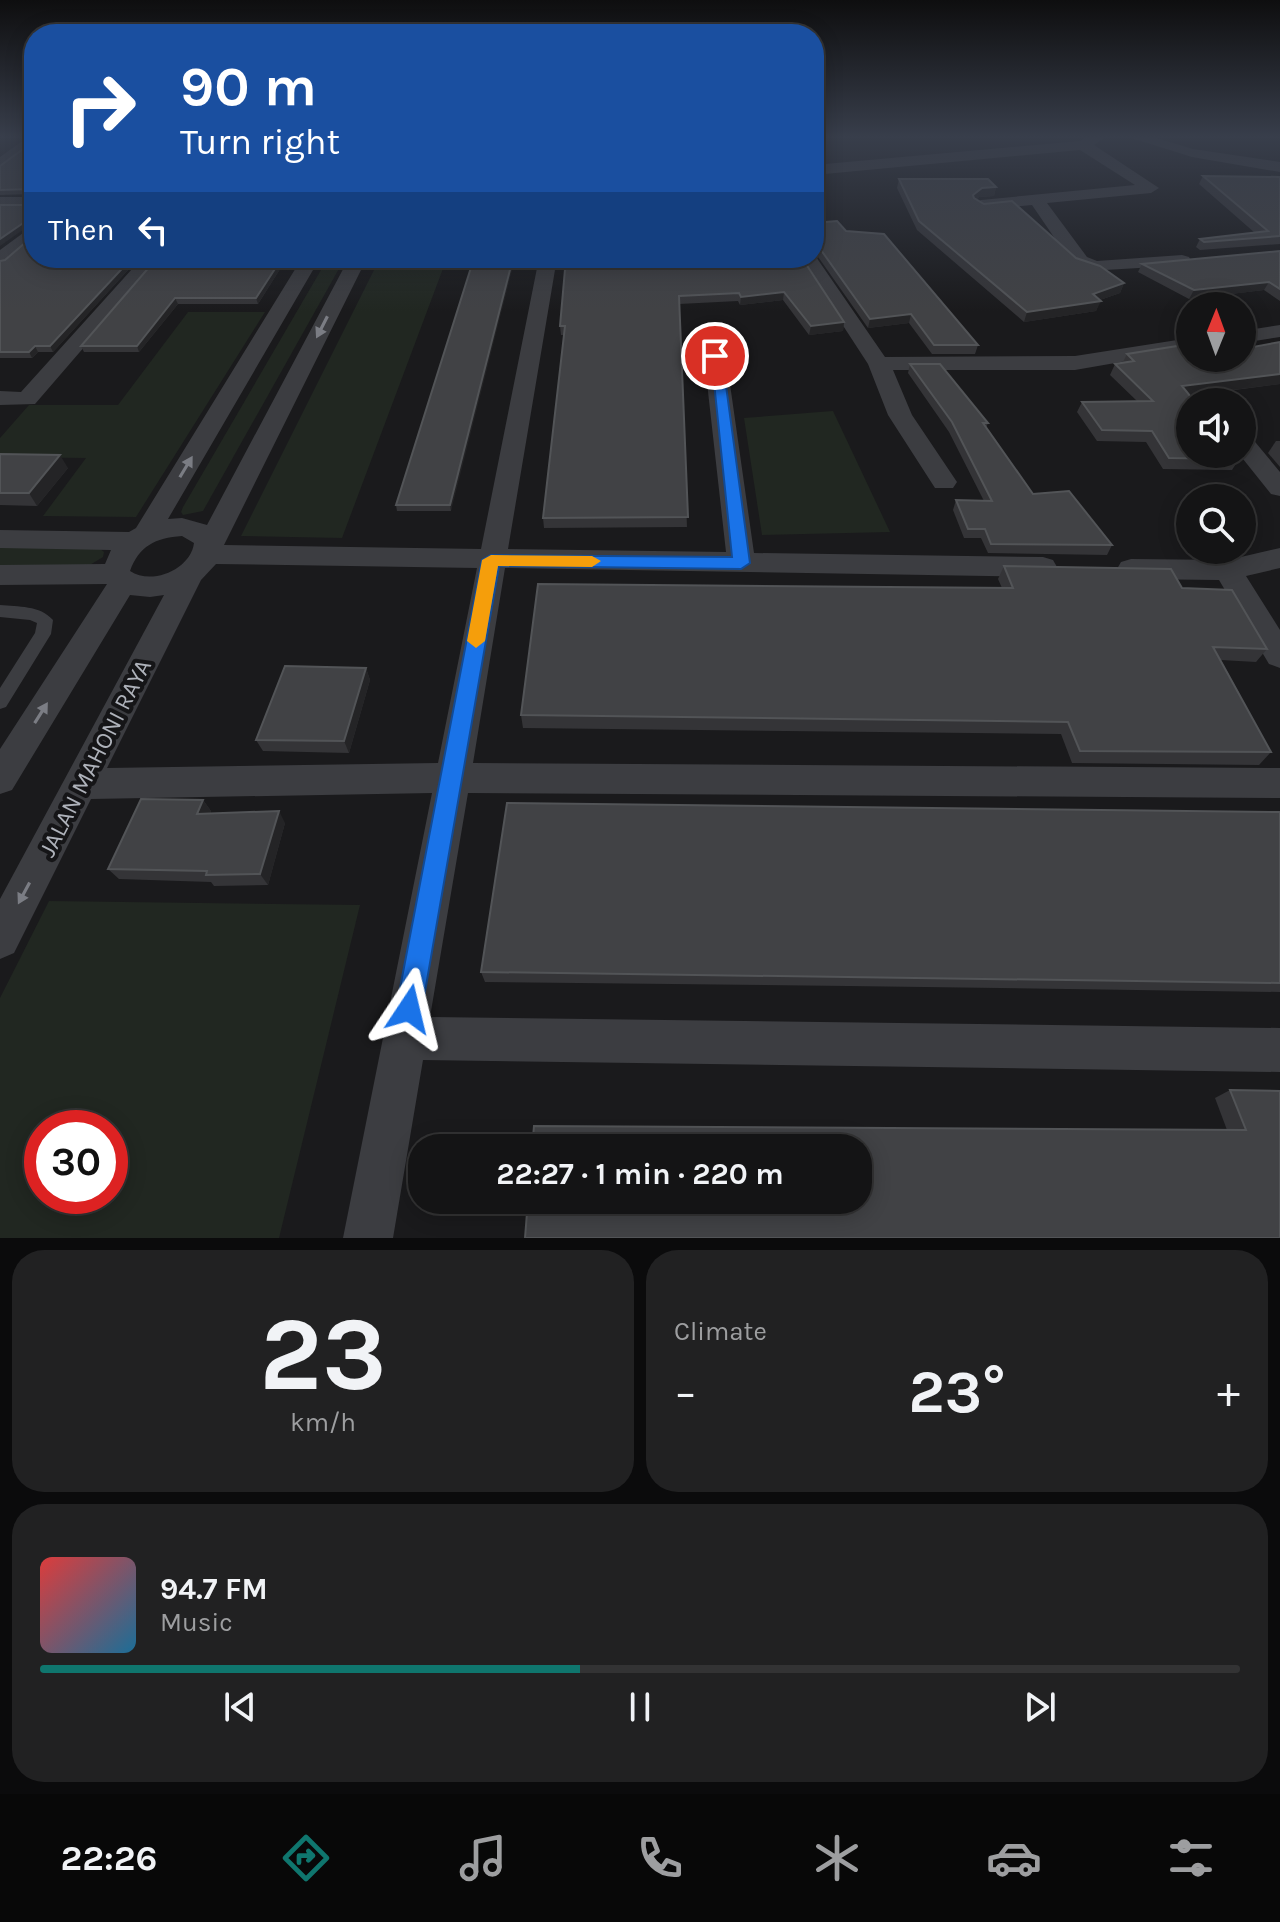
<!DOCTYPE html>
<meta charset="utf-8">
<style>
body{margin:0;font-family:Karla,sans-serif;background:#212122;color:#f1f3f6;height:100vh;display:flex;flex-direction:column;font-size:30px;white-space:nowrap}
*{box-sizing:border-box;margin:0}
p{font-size:26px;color:#9d9ea0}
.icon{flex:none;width:44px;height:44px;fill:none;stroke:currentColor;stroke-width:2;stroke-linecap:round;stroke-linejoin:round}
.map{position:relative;height:1238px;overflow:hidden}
.side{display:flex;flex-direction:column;gap:12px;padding:12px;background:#0b0b0c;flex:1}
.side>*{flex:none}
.top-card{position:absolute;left:24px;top:24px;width:800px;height:244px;border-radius:32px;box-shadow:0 4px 20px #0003,0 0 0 2px #333334;background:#1a4fa0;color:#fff;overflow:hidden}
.needle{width:52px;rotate:1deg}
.controls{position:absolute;left:1176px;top:292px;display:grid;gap:16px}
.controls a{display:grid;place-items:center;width:80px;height:80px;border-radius:50%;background:#141415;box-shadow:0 4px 20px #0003,0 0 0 2px #333334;font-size:40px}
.speed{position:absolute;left:24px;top:1110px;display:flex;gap:16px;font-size:40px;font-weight:700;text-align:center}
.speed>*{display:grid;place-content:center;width:104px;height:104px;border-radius:50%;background:#141415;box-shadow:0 4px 20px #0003,0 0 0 2px #333334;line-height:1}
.speed .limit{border:12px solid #d22;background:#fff;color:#111}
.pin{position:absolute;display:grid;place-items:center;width:68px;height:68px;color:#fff;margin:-34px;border:4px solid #fff;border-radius:50%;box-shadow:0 2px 8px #0007}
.me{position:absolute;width:88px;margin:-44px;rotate:10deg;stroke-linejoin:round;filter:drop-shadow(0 0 6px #0008)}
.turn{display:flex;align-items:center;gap:28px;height:168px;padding:0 24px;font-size:36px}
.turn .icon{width:104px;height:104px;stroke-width:2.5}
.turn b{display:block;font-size:56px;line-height:68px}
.then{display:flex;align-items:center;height:76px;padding:0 24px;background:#0003;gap:16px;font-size:30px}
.big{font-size:60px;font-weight:700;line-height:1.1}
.side .widget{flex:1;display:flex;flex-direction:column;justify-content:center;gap:12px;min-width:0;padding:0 28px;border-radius:32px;background:#212122}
.side .dial{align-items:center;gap:0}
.dial b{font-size:104px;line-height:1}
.song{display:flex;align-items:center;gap:24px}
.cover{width:96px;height:96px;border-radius:12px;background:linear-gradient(135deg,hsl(0 70% 55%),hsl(200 70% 35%))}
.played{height:8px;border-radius:4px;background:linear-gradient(90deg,#0f766e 45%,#333334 45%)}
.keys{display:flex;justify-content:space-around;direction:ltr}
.heat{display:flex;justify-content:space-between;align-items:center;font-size:44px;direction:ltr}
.side .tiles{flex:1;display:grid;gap:12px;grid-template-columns:1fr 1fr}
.widget:last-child{grid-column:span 2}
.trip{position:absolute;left:408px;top:1134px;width:464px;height:80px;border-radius:32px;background:#141415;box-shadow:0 4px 20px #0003,0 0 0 2px #333334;font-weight:700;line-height:80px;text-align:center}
.tab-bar{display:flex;height:128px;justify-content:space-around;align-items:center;background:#080808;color:#9d9ea0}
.tab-bar .icon{width:56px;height:56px}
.tab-bar .selected{color:#0f766e}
.tab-bar b{font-size:36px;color:#f1f3f6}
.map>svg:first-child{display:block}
.green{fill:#212721;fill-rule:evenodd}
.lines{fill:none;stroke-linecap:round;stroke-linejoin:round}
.service{fill:#3c3d41;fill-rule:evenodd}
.minor{fill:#3c3d41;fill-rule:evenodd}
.wall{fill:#343437}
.shaded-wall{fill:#242426}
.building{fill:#414245;stroke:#525457;stroke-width:2}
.oneway{fill:#7b7d84}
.route{fill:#1a73e8;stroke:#114b97;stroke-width:2}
.slow{fill:#f59e0b}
.labels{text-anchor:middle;stroke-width:8;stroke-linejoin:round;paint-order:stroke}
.street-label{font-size:24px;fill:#aeb2ba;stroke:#151517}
</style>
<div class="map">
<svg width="1280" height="1238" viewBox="0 0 1280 1238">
<rect width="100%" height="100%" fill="#1a1a1c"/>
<g class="green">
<polygon points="328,258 345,258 203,511 183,515 181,512 183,507"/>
<polygon points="380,258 447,258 342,538 241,536"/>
<polygon points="188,312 265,312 136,517 43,516 86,458 0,457 0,438 29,405 118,405"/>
<polygon points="833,411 890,532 762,535 744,418"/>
<polygon points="0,547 99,548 104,552 103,557 88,566 0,565"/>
<path d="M49 901 360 905 279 1238H0V998ZM110 1128V1196H42V1128Z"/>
</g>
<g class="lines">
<path class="service" d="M0 605C18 607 40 605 53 620L51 634 6 707 0 709V688L35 633 37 623 30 620 0 617Z"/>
<g class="minor">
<polygon points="28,137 34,137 34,147 0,169 0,157"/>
<polygon points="1086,137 1105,137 1094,145 1159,188 1151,193 1047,203 1087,257 1097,261 1182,255 1189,257 1191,261 1189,265 1088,271 1073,265 1032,205 981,210 973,205 981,200 1135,185 1080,150 814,175 814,165 1080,141"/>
<polygon points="1128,137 1153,137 1193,149 1280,162 1280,172 1192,157"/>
<rect x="0" y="197" width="34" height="10"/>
<polygon points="34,225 34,239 6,263 0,265 0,250"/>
<polygon points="814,254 885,357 1075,356 1190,338 1190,350 1075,370 893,370 912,415 957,482 953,488 935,488 888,415 868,364 799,258 814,258"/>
<polygon points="142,258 161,258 35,404 0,405 0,391 21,392"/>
<path d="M302 258H320L168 519 182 518 207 525 349 258H367L224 545 481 549 539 258H557L508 549 726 552 704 356 715 350 726 356 754 553 1043 557 1053 560 1057 567 1053 574 1043 577 505 568 473 763 1280 768V798L468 793 430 1017 1280 1028V1072L423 1060 393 1238H343L432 793 91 799 14 953 0 959V899L164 595 150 597 130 595 12 790 0 794V749L107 584 0 585V565L105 564 111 550 0 548V530L129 532 136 528ZM182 536 194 543C191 569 152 586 130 571 139 546 155 538 182 536ZM216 564 477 568 438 763 107 768 201 580Z"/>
<polygon points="1280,325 1280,337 1242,343 1242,331"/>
<polygon points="1242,435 1251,437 1280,472 1280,496 1271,494 1239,454 1242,454"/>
<polygon points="1280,548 1280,568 1246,576 1280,630 1280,668 1269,664 1219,580 1131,579 1121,576 1117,569 1121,562 1131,559 1228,560"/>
</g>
</g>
<g class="wall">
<polygon points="34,141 33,194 0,195 0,166"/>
<polygon points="1203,176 1280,177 1280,244 1200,250 1196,247 1200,239 1255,233 1199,184"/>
<polygon points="899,179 996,187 994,196 979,197 976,200 1076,258 1124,283 1120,293 1100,300 1096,311 1024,322 917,230 897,188"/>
<polygon points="814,223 846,231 978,345 975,354 932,354 909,323 868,328 814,251"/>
<polygon points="1280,251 1280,301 1264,290 1189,299 1138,272 1142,264"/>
<polygon points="34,258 139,258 53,352 38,352 32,358 0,358 0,261"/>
<polygon points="157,258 287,258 258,304 178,304 139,352 84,352 81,346"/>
<polygon points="474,258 451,511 397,511 396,505"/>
<polygon points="802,258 844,322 843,331 809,335 783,300 740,305 738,301 679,304 687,527 544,528 543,518 564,335 561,335 560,326"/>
<polygon points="1280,342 1280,384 1190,396 1239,459 1232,470 1163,469 1146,442 1097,441 1077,412 1082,402 1137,401 1110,375 1115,364 1123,362 1127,354 1190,358"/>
<polygon points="910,364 988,423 986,428 1033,494 1112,545 1107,555 988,553 981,538 964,538 953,510 956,500 984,501 949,432 908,373"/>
<polygon points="1276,441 1280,441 1280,467 1268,453"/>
<polygon points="0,454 68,468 37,506 0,505"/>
<polygon points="1004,566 1182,588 1267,649 1256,662 1221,660 1271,752 1259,765 1072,763 1061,734 523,728 521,715 1002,588 998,579"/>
<polygon points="366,668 370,680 349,753 263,751 256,740"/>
<polygon points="203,800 211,811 210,814 285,823 268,885 214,886 211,882 119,879 108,869"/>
<polygon points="1280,812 1280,992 848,986 485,982 481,972"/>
<polygon points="1230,1090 1280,1091 1280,1238 1227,1130 1215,1098"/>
</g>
<g class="shaded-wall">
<polygon points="996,187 994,196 979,197 970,204 973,195 982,188"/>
<polygon points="32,217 34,222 0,246 0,239"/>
<polygon points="132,258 139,258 53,352 50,346"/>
<polygon points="282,258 287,258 258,304 256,298"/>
<polygon points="513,258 515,258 451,511 450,505"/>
<polygon points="1269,282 1264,290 1189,299 1194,290"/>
<polygon points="1124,283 1120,293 1094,302 1101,301 1096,311 1024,322 1027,312"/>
<polygon points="784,292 783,300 740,305 741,297"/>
<polygon points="175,298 178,304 139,352 137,346"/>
<polygon points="911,314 909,323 868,328 870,319"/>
<polygon points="844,322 843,331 809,335 811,326"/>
<polygon points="35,346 38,352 32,358 29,352"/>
<polygon points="1280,374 1280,384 1177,397 1182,386"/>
<polygon points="60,455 68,468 37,506 29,493"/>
<polygon points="366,668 370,680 349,753 344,741"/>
<polygon points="203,800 211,811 205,825 197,814"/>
<polygon points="279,811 285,823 268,885 260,874"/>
</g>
<g class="building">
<polygon points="34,141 34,200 31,189 0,190 0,166"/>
<polygon points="1203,176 1280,177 1280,236 1204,242 1200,239 1268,231"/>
<polygon points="899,179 988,179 996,187 982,188 973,195 974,198 984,204 1012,201 1076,258 1100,266 1124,283 1093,294 1101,301 1027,312 919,221"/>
<polygon points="34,202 34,219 32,217 0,239 0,205 31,205"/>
<polygon points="837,221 846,231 884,234 978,345 934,345 911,314 870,319 816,243 814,245 814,223"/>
<polygon points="34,224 34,258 132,258 50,346 35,346 29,352 0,352 0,261 5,260 33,236"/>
<polygon points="1280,251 1280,289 1269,282 1194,290 1142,264"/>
<polygon points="157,258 282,258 256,298 175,298 137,346 81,346"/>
<polygon points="474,258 513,258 450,505 396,505"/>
<polygon points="566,258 802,258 844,322 811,326 784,292 741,297 739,293 679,296 688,517 543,518 565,326 560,326"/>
<polygon points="1280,342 1280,374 1182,386 1195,402 1190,402 1190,454 1235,454 1239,459 1169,458 1152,431 1102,430 1082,402 1153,401 1115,364 1134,361 1127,354 1190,344 1190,358 1242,358 1242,349"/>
<polygon points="910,364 940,364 988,423 983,423 1033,494 1069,491 1112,545 991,544 985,529 968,529 956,500 992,501 952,422"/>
<polygon points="0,454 60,455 29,493 0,493"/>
<polygon points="1004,566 1171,569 1182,588 1232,590 1267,649 1213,647 1271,752 1080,751 1068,722 521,715 538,584 1013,588"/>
<polygon points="285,666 366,668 344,741 256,740"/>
<polygon points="141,799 203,800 197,814 279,811 260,874 206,875 207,871 108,869"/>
<polygon points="507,803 1280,812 1280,983 481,972"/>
<polygon points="1230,1090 1280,1091 1280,1238 525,1238 528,1200 858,1200 858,1148 532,1148 534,1126 1246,1130"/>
</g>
<defs><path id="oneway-solid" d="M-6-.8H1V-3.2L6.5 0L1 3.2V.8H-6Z" transform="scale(2)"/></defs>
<g class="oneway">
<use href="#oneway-solid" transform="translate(322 327) rotate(117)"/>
<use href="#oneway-solid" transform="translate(186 467) rotate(-59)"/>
<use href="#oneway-solid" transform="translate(41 713) rotate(-58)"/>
<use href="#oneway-solid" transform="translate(24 893) rotate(118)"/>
</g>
<linearGradient id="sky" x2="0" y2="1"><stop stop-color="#0e0e0f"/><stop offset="0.44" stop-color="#383e4b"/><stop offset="1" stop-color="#383e4b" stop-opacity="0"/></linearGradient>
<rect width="1280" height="311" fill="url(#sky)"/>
<polygon class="route" points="711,353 722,356 750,563 741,569 499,566 422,1009 418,1019 409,1022 400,1019 396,1009 482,560 491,555 732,557"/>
<polygon class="slow" points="491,555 592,556 601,561 592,567 498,566 485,641 476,648 467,641 482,560"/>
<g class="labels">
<g class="street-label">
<text transform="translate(95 758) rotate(-63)" y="8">JALAN MAHONI RAYA</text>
</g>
</g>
</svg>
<div class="controls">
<a><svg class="needle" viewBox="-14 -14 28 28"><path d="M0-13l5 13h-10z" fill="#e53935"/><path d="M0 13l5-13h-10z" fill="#9d9ea0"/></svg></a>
<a><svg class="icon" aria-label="sound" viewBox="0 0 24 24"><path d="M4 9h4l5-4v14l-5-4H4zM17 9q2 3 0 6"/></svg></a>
<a><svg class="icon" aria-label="search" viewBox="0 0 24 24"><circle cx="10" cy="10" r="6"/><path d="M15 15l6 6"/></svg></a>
</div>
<div class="speed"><div class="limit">30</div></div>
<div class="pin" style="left:715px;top:356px;background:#d93025"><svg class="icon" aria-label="arrive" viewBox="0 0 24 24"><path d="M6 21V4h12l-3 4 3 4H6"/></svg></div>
<svg class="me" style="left:409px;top:1009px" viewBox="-20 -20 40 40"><path d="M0-17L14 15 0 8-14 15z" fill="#1a73e8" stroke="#fff" stroke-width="4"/></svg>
<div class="trip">22:27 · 1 min · 220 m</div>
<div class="top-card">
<div class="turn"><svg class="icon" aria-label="right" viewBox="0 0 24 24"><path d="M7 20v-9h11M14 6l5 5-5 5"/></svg><div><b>90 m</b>Turn right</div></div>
<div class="then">Then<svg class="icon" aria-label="left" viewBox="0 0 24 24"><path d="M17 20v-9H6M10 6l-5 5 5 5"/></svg></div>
</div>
</div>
<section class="side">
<div class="tiles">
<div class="widget dial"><b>23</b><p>km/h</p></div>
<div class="widget"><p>Climate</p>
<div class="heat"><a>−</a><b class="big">23°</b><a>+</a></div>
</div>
<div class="widget">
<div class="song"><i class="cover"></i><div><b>94.7 FM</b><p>Music</p></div></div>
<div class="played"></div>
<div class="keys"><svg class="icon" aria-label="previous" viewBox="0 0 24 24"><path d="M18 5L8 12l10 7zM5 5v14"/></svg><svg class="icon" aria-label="pause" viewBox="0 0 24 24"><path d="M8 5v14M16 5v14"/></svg><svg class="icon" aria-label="next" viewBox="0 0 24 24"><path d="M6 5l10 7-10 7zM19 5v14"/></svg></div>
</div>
</div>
</section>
<nav class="tab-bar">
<b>22:26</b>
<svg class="icon selected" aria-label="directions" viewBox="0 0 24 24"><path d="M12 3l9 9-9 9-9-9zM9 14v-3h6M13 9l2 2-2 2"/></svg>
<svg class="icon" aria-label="music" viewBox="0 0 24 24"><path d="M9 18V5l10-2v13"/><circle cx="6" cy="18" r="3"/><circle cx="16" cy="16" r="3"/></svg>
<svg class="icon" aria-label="phone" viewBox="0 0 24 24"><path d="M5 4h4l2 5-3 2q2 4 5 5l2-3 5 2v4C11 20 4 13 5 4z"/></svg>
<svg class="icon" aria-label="climate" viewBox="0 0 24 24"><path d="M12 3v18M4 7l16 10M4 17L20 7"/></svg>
<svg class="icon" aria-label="car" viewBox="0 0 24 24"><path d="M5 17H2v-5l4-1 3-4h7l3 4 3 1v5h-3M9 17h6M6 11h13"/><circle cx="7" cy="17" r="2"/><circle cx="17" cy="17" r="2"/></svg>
<svg class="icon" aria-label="filters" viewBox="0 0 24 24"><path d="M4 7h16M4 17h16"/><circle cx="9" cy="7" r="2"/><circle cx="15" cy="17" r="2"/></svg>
</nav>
